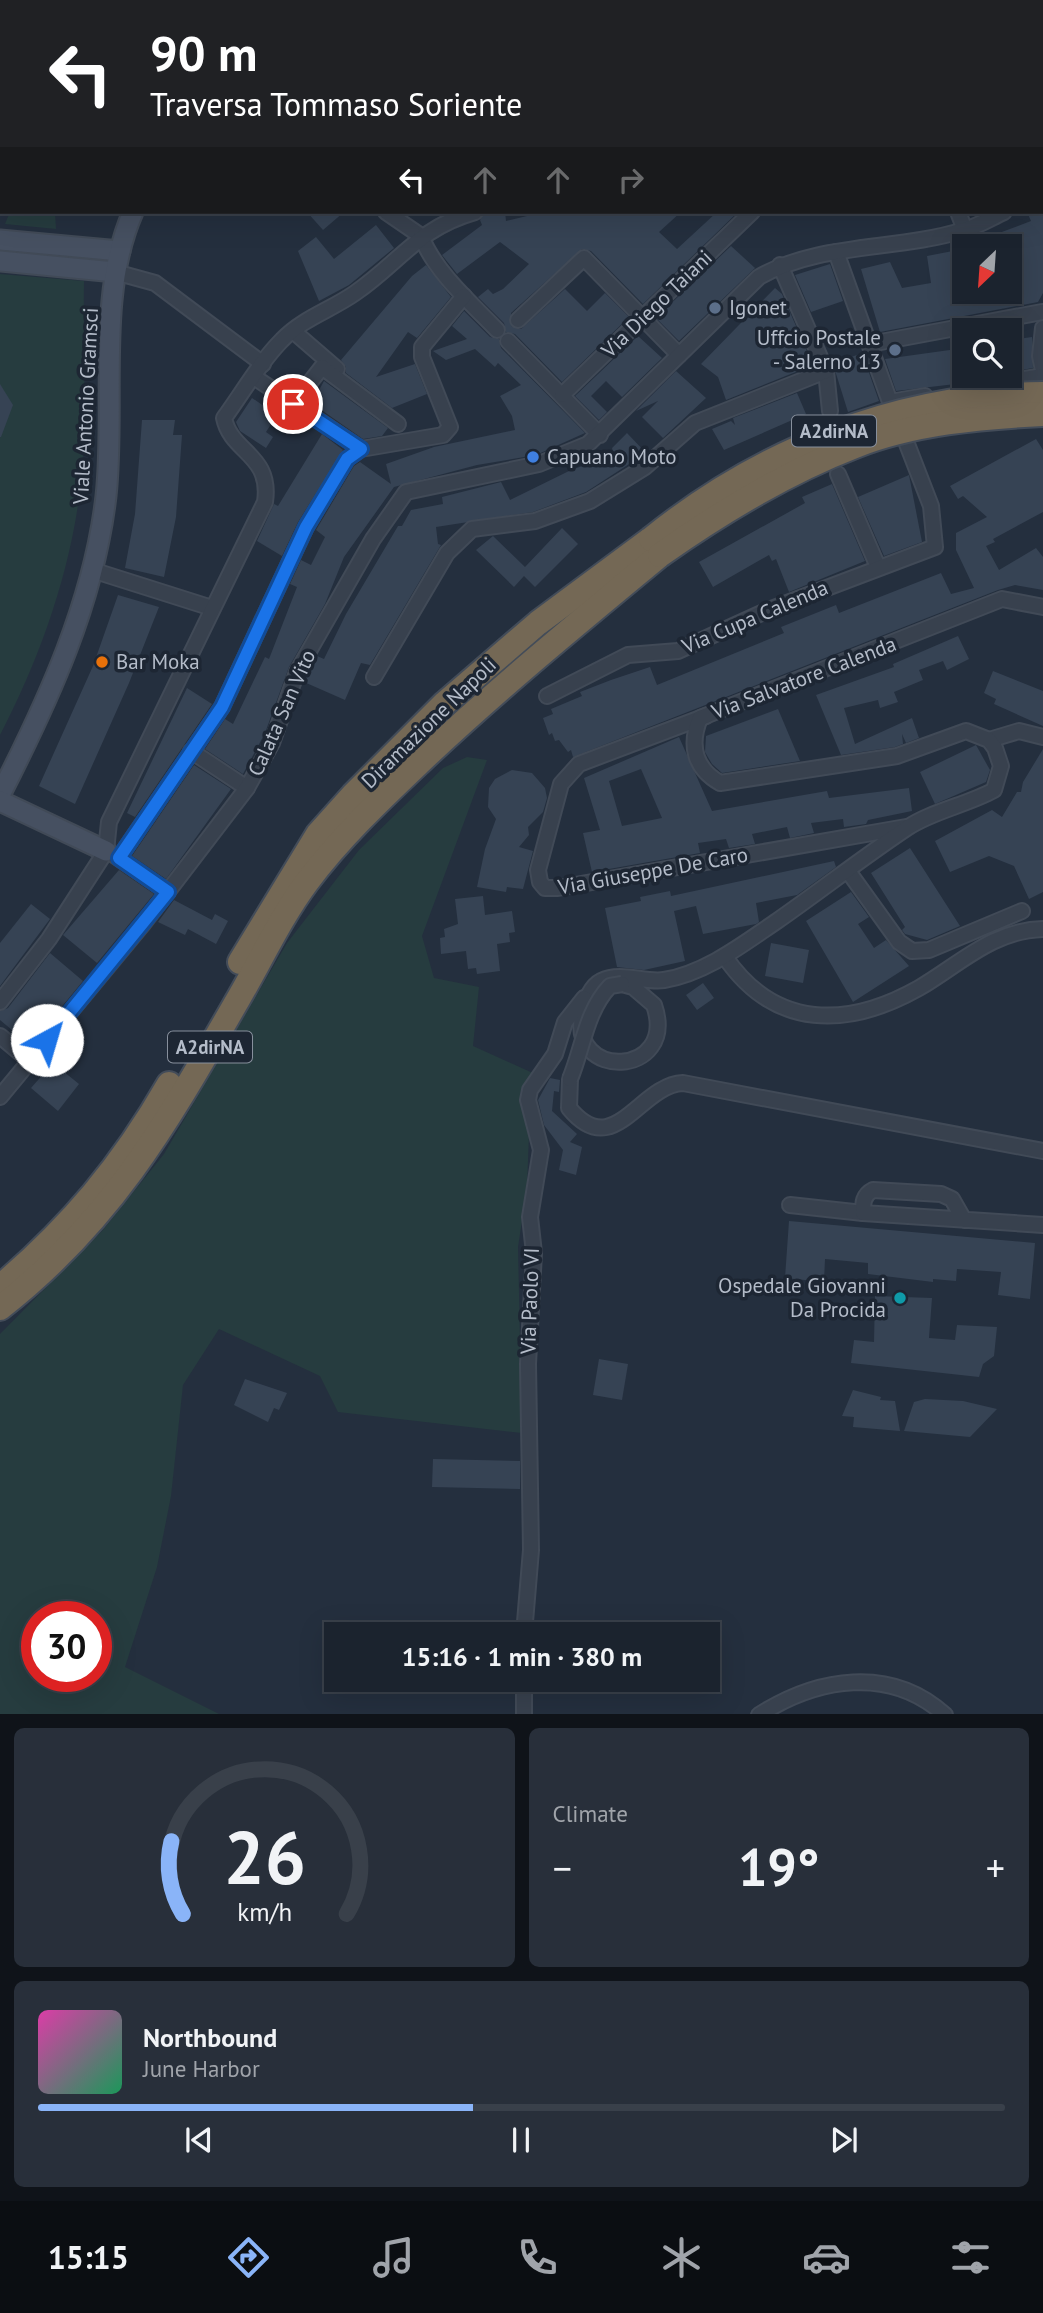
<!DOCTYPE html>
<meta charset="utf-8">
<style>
body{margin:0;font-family:"PT Sans",sans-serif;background:#282f3a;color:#f1f3f6;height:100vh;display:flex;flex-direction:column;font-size:26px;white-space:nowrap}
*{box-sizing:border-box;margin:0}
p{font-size:23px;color:#a0a4aa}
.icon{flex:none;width:38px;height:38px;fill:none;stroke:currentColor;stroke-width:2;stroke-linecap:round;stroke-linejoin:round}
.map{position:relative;height:1714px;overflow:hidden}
.panel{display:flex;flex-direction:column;gap:14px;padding:14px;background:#0f1319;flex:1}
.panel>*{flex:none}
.guide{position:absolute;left:0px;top:0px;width:1043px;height:214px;box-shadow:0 7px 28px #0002,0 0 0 2px #39404a;background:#202124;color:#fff;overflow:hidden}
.needle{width:46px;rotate:205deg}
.buttons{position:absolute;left:952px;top:234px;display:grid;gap:14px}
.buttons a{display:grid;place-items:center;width:70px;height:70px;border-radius:0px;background:#1b232e;box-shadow:0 7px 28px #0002,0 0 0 2px #39404a;font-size:35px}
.speed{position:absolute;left:21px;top:1601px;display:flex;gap:14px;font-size:35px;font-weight:700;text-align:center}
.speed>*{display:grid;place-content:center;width:91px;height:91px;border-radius:50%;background:#1b232e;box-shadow:0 7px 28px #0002,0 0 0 2px #39404a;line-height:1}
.speed .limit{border:10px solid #d22;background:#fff;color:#111}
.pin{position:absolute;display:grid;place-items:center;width:60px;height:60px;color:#fff;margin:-30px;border:4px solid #fff;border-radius:50%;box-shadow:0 2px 7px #0007}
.me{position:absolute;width:77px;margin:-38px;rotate:39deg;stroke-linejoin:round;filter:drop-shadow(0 0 5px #0008)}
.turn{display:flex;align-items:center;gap:24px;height:147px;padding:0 35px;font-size:32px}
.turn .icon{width:91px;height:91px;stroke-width:2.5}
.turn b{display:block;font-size:49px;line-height:60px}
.lanes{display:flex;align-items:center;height:66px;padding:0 35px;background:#0003;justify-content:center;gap:35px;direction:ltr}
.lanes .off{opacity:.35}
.big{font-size:52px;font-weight:700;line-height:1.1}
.panel .widget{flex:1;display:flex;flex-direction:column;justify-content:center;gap:10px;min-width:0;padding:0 24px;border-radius:10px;background:#282f3a}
.panel .dial{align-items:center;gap:0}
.dial svg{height:182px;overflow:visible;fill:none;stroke:#39404a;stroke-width:7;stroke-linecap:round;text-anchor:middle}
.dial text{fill:#f1f3f6;stroke:none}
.song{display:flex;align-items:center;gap:21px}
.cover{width:84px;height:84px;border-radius:10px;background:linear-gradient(135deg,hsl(320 70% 55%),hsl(150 70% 35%))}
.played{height:7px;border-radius:4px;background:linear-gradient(90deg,#8ab4f8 45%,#39404a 45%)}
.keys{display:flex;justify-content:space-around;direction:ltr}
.heat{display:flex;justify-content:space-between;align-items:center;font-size:38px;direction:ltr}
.panel .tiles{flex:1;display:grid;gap:14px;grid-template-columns:1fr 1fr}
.widget:last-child{grid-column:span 2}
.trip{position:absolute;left:324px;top:1622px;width:396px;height:70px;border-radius:0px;background:#1b232e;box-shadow:0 7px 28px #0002,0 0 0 2px #39404a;font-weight:700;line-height:70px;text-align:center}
.dock{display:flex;height:112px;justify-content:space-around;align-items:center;background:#0b0e12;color:#a0a4aa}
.dock .icon{width:49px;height:49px}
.dock .current{color:#8ab4f8}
.dock b{font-size:32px;color:#f1f3f6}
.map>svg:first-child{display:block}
.green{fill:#263c3f;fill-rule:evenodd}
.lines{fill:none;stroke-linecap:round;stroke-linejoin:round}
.river{stroke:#17263c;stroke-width:26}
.building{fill:#364354;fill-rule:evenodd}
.street-casing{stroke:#414a57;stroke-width:18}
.secondary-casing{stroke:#414a57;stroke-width:23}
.highway-casing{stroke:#434c59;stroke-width:28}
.street{stroke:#38414e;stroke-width:14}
.secondary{stroke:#465061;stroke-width:19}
.highway{stroke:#746855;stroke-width:24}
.street-bridge-casing{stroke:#414a57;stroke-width:18;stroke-linecap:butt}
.highway-bridge-casing{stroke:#434c59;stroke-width:28;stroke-linecap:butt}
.street-bridge{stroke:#38414e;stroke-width:14}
.highway-bridge{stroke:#746855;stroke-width:24}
.route-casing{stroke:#114b97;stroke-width:18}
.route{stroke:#1a73e8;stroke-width:12}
.service-dot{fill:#5c6f8a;stroke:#1d2633;stroke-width:2.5}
.shop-dot{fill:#3f7fe0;stroke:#1d2633;stroke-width:2.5}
.food-dot{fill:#e8710a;stroke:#1d2633;stroke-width:2.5}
.culture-dot{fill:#0f9aa8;stroke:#1d2633;stroke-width:2.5}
.labels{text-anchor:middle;stroke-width:7;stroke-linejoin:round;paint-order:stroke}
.shield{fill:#1d2633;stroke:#878f9c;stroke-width:2}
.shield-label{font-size:19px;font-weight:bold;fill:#b4bcc9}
.street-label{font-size:21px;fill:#b4bcc9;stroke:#1d2633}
.poi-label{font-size:21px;fill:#b4bcc9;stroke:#1d2633;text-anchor:start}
</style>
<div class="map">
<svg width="1043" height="1715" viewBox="0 0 1043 1715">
<rect width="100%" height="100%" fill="#242f3e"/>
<g class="green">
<polygon points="10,212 55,212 56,229 5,224"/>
<path d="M0 274 84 281C83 339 86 398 83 456 78 551 44 651 0 735Z"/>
<path d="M467 757 487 760 422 936 434 978 479 987 473 1046 535 1074 520 1093 529 1134 527 1188 518 1247 522 1433 338 1412 320 1376 219 1329 183 1385 171 1496 157 1567 125 1667 219 1714H0V1334L102 1231 164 1154 287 943 359 850 443 768ZM37 1617H96V1676H37Z"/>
</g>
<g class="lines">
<g class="river">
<polyline points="66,2 66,0"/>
<polyline points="0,174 2,170"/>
</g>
</g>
<g class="building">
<polygon points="307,212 344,212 323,230"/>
<polygon points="484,212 505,212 506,221 544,212 681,212 659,232 677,249 717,212 738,212 643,304 591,251 582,249 511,313 511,326 521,329 565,289 587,311 605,293 629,317 562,382 515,334 506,332 504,323 478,297 488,289 493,294 503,289 529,264 500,242 457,274 442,255 482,225 480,220"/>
<polygon points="1027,212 1043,212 1043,293 1038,302 880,332 861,269 890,262 902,288 931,283 927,256 958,250 964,275 964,292 1010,292 1010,247 995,247 991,236 1031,221"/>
<polygon points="376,225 394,248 349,285 319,301 298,251 316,237 334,259"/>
<polygon points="731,246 755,268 679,341 656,318"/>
<polygon points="830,264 843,301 811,312 795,275"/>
<polygon points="426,265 451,297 417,338 408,332 376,377 415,364 427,394 392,408 346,373 346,367 341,360 412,276"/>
<polygon points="775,288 782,294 813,365 726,400 718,377 701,364"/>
<polygon points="464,311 490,337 499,339 501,348 585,433 536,455 477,465 394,487 344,557 325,604 289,667 265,733 243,774 205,749 225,719 233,724 265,657 269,659 297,587 290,584 301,560 311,565 325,537 316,530 354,466 360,462 391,484 386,464 434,447 515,430 512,416 500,396 521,385 498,363 495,367 475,349 446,360 433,351 467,339 452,326"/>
<polygon points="638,336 662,358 622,397 606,381 591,396 607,412 599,420 575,396"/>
<polygon points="1032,337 1033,368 1010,372 1010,340"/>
<polygon points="964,348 964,383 896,391 885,359"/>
<polygon points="862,353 879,401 848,412 833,364"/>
<polygon points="676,371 706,398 663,438 642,417 658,401 636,411"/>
<polygon points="324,381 388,428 382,436 363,439 320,409 322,406 313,401"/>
<polygon points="0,384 13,405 1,437 0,437"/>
<polygon points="797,393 806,414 724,450 712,429 731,421 735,425 733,418"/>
<polygon points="252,398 277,415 266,432 273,437 266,448 240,431 236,422"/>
<polygon points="142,420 175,420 173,435 182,435 176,517 164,577 125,568 135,514"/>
<polygon points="627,433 646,453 586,492 533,512 436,527 438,544 441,545 370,665 361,663 345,700 304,682 317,656 324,659 346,614 398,526 402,526 411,510 443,504 442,497 501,482 510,500 571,470 614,455 612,448"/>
<polygon points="322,434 343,450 298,522 282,556 257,541 274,504 278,506"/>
<polygon points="1036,439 1043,450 1043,512 993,539 995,542 986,546 999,570 1036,548 1043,557 1043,590 1015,585 998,590 573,757 571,750 568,752 559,740 555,741 552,733 549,735 543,718 553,714 551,709 582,696 580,692 611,680 650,667 657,685 784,633 781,627 836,605 839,613 941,573 951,594 974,588 956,550 956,533 987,517 963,496 958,499 950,486"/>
<polygon points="909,475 922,542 884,556 858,497"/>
<polygon points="832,484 865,561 789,592 776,559 772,561 769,555 713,587 699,562 805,503 802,497"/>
<polygon points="562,528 578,544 535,587 524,576 514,587 476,550 493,536 525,567"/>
<polygon points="118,595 159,607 129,683 75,804 39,786 93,666"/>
<polygon points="958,636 969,659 947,670 943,661 919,670 923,680 894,692 898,702 880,708 878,700 844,708 855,744 912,718 919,738 906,743 902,734 903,744 895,747 841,755 816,695 894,667 893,664"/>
<polygon points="993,671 1043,691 1043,726 994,704 996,699 984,693"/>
<polygon points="187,688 212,704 135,817 127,813"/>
<polygon points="778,709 800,761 722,773 712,764 705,752 706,736"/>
<path d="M679 737 712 811 827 791 829 798 909 788 912 811 868 820 866 824 844 827 843 819 811 823 814 833 790 838 787 827 752 834 755 844 729 848 726 839 698 843 700 853 592 872 583 833 600 830 584 778ZM641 769 662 818 622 826 609 781Z"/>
<polygon points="976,745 990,770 986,782 935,804 920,772"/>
<polygon points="1043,749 1043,892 1029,899 1014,866 989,856 950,872 935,841 992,810 1002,817 1017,792 1021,792 1023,782"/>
<polygon points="194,765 231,789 166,879 132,856"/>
<polygon points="512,770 532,773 545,788 547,798 543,812 528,827 529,835 519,847 533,851 523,889 507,887 506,892 477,887 485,849 496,819 488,807 489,788 495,779"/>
<polygon points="910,848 960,926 927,940 905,934 902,930 905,927 871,873"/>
<polygon points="834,861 836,867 797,895 756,903 759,922 756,924 703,934 696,906 674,911 685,961 644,970 617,967 605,908 641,901 640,897 670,891 671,896"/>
<polygon points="119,870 154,894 97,963 63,935"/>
<polygon points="851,892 869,917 858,924 874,948 886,940 909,966 853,1002 806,921"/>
<polygon points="483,896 485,915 512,911 515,932 509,933 510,942 497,944 500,971 477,974 476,968 468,969 466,951 441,954 440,938 445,937 444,929 458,924 455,899"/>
<polygon points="174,900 212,920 215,914 228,921 216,944 188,929 185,935 158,922"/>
<polygon points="31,904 50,919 0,986 0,943"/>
<polygon points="771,943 809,950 803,983 765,976"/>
<polygon points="50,953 83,981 30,1045 0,1020 0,1011 8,1008"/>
<polygon points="703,983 714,998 697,1010 686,995"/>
<polygon points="53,1063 79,1084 58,1111 31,1088"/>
<polygon points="550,1078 560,1080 559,1092 554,1091 552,1111 577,1134 570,1142 582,1147 576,1175 559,1170 563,1150 544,1125 538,1100"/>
<polygon points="789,1221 1035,1243 1030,1299 998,1295 1001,1272 957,1269 956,1281 933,1279 933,1282 868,1274 868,1263 825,1259 824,1282 785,1278"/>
<polygon points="875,1296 932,1298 929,1338 955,1340 957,1325 997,1327 994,1356 983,1364 979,1377 851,1363 854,1340 874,1342"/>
<polygon points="599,1359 628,1364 622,1400 593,1395"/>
<polygon points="245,1379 287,1393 279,1410 274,1408 268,1422 234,1405"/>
<polygon points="853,1390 881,1397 880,1400 895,1401 900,1431 853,1427 854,1417 842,1416"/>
<polygon points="925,1399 963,1401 997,1409 970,1437 904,1431 914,1402"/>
<polygon points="433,1459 520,1461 520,1489 432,1487"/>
</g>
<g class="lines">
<g class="street-casing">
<g id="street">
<polyline points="601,0 603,2"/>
<polyline points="682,0 682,2"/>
<polyline points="525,2 526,0"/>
<polyline points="975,2 982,0"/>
<polyline points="1041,12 1043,12"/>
<polyline points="1041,58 1043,58"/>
<polyline points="1041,140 1043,141"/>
<polyline points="1041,194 1043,193"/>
<polyline points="386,212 421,236"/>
<polyline points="958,212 965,230"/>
<path d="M421 236C435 272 471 303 497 330"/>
<polyline points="836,252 890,402 925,396"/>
<polyline points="780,265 826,371 830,411"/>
<polyline points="115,272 155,283 263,364"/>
<polyline points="518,320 584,258 679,355"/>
<polyline points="1043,328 1040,356 1043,370"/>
<polyline points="293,331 337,369"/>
<polyline points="508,341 600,435"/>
<polyline points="870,344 1042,312"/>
<polyline points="254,377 361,449"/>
<polyline points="976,387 1043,376"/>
<polyline points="562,395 752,212"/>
<polyline points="293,404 322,367 398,424"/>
<polyline points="838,474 878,567"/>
<polyline points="92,570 212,608"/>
<polyline points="374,677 447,553 472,529 535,521 590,501 645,467 695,423 826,371"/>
<polyline points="547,696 628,655 678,651 766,611 935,547 931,506 907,444"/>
<polyline points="706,716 579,764 561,784 538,870 540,882 545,888 558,888 906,827"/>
<polyline points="989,740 1019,731 1043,737"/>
<polyline points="191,751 247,788"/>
<polyline points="114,855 168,892"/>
<polyline points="119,858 222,707 306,527 347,459 361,449 443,435 450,427 422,357 422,347 464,296"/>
<polyline points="848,871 899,942 912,951 929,950 1022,911"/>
<path d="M725 957C775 1030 848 1028 919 988 960 964 993 930 1043 929"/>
<path d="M622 984 633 987 654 1005C679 1078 566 1081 583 1012 585 1001 591 986 601 981 621 971 644 983 664 980 706 973 743 944 777 921 820 891 862 858 907 828 932 811 967 805 994 790L1001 766 995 748 989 740 966 731 897 756 720 783C694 768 689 745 700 718L1002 599 1043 607"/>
<path d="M0 1002 49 939 106 851 109 822 265 502C272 454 231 453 224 418 243 392 260 362 282 340 303 318 331 310 355 293 400 262 418 228 475 212"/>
<polyline points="0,1036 30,1061"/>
<path d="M570 1079 569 1108C614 1163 639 1085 683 1083L1043 1151"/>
<path d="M0 1097 143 924 247 788 272 743 297 672 373 539 406 492 539 464 588 444 759 277C821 242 897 251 964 230 978 226 991 218 1004 212"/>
<polyline points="790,1205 863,1213"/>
<path d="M964 1220 952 1199 941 1194 873 1190C863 1195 863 1203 863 1213L1043 1225"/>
<polyline points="524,1634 531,1550 528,1364 534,1253 530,1217 541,1150 528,1100 530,1090 555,1054 565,1022 584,998"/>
<polyline points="524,1715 524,1680"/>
<path d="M759 1715C817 1678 890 1665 945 1715"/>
</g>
</g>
<g class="secondary-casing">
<g id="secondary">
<polyline points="316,2 318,0"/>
<polyline points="0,240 120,251"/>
<polyline points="0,261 115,272"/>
<path d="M0 795C48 701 94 602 106 496 116 405 96 296 133 212"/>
<polyline points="0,801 106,851"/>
</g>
</g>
<g class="highway-casing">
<g id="highway">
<polyline points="240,962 318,834 353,795 445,703 538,623 651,539"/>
<path d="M0 1287C71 1226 122 1166 169 1084"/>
<path d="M0 1308C114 1219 169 1119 240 996 262 958 281 917 307 882 340 838 379 801 419 763 496 690 578 623 660 555"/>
</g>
</g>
<use href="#street" class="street"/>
<use href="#secondary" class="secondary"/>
<use href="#highway" class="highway"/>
<g class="street-bridge-casing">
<path id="street-bridge" d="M570 1079C583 1048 586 1011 610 986L622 984"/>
</g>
<g class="highway-bridge-casing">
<g id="highway-bridge">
<path d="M651 539C761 450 900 394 1043 394"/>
<path d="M660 555C721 512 785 473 855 446 913 423 981 417 1043 414"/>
</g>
</g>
<use href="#street-bridge" class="street-bridge"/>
<use href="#highway-bridge" class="highway-bridge"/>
</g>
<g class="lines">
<g class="route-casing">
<polyline id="route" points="47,1040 168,892 119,858 222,707 306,527 347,459 361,449 293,404"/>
</g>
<use href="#route" class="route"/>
</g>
<g class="service-dot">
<circle cx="715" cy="308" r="7"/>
<circle cx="895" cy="350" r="7"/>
</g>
<circle class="shop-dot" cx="533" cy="457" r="7"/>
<circle class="food-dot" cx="102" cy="662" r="7"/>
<circle class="culture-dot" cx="900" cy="1298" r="7"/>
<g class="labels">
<g class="shield">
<rect x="792" y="415.5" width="84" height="31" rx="5"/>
<rect x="168" y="1031.5" width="84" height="31" rx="5"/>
</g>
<g class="shield-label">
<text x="834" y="438">A2dirNA</text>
<text x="210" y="1054">A2dirNA</text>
</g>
<g class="street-label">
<text transform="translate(657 304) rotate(-44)" y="7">Via Diego Taiani</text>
<text transform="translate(86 406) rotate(-87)" y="7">Viale Antonio Gramsci</text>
<text transform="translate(755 617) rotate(-23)" y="7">Via Cupa Calenda</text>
<text transform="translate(804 678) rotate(-21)" y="7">Via Salvatore Calenda</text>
<text transform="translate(282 713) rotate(-66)" y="7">Calata San Vito</text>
<text transform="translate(429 723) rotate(-44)" y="7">Diramazione Napoli</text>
<text transform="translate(653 871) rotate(-10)" y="7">Via Giuseppe De Caro</text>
<text transform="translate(530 1301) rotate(-88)" y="7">Via Paolo VI</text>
</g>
<g class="poi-label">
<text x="729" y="315">Igonet</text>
<text x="881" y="345" text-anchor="end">Uffcio Postale<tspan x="881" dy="24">- Salerno 13</tspan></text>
<text x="547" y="464">Capuano Moto</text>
<text x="116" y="669">Bar Moka</text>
<text x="886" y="1293" text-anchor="end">Ospedale Giovanni<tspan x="886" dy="24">Da Procida</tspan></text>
</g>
</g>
</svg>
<div class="buttons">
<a><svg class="needle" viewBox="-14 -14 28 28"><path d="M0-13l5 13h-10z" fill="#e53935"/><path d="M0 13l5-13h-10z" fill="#a0a4aa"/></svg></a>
<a><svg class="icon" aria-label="search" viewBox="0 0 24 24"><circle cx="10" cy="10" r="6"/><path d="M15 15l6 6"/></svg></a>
</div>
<div class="speed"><div class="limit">30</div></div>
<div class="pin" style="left:293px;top:404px;background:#d93025"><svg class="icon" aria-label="arrive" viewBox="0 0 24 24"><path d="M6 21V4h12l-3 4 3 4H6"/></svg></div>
<svg class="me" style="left:47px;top:1040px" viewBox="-20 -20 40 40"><circle r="19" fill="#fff"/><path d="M0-13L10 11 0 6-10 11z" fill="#1a73e8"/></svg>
<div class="trip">15:16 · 1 min · 380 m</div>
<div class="guide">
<div class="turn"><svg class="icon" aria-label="left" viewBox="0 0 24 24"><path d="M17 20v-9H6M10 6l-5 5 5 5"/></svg><div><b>90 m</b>Traversa Tommaso Soriente</div></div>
<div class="lanes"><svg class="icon" aria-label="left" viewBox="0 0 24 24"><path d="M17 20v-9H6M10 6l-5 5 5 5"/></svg><svg class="icon off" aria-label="ahead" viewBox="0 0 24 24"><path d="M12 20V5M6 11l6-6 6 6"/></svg><svg class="icon off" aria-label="ahead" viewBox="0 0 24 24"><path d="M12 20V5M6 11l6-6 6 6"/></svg><svg class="icon off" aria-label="right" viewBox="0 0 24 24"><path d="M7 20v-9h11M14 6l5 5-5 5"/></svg></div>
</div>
</div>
<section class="panel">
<div class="tiles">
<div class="widget dial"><svg viewBox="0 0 100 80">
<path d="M14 69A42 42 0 1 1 86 69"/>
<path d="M14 69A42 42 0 0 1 9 37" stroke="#8ab4f8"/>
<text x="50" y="56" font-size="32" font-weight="700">26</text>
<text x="50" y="72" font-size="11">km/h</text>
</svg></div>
<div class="widget"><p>Climate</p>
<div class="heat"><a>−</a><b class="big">19°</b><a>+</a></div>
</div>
<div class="widget">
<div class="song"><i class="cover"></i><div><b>Northbound</b><p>June Harbor</p></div></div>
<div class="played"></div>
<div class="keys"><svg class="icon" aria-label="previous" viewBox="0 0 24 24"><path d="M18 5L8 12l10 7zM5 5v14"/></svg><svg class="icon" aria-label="pause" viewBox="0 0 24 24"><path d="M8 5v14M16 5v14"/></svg><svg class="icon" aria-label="next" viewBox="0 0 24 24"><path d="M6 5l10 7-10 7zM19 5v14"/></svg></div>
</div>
</div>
</section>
<nav class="dock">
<b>15:15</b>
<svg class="icon current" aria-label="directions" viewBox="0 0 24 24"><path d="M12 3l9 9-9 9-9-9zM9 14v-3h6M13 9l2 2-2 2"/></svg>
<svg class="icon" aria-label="music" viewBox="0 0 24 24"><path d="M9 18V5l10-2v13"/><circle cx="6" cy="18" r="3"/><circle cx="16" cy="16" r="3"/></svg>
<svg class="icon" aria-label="phone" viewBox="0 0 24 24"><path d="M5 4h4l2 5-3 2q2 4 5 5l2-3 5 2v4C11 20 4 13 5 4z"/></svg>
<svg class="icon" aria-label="climate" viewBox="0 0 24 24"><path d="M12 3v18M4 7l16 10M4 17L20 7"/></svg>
<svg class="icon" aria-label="car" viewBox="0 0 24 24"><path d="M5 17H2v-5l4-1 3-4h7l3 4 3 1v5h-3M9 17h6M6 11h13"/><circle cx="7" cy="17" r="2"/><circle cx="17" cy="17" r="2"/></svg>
<svg class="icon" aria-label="filters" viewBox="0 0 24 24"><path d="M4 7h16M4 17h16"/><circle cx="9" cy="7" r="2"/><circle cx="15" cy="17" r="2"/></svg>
</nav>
